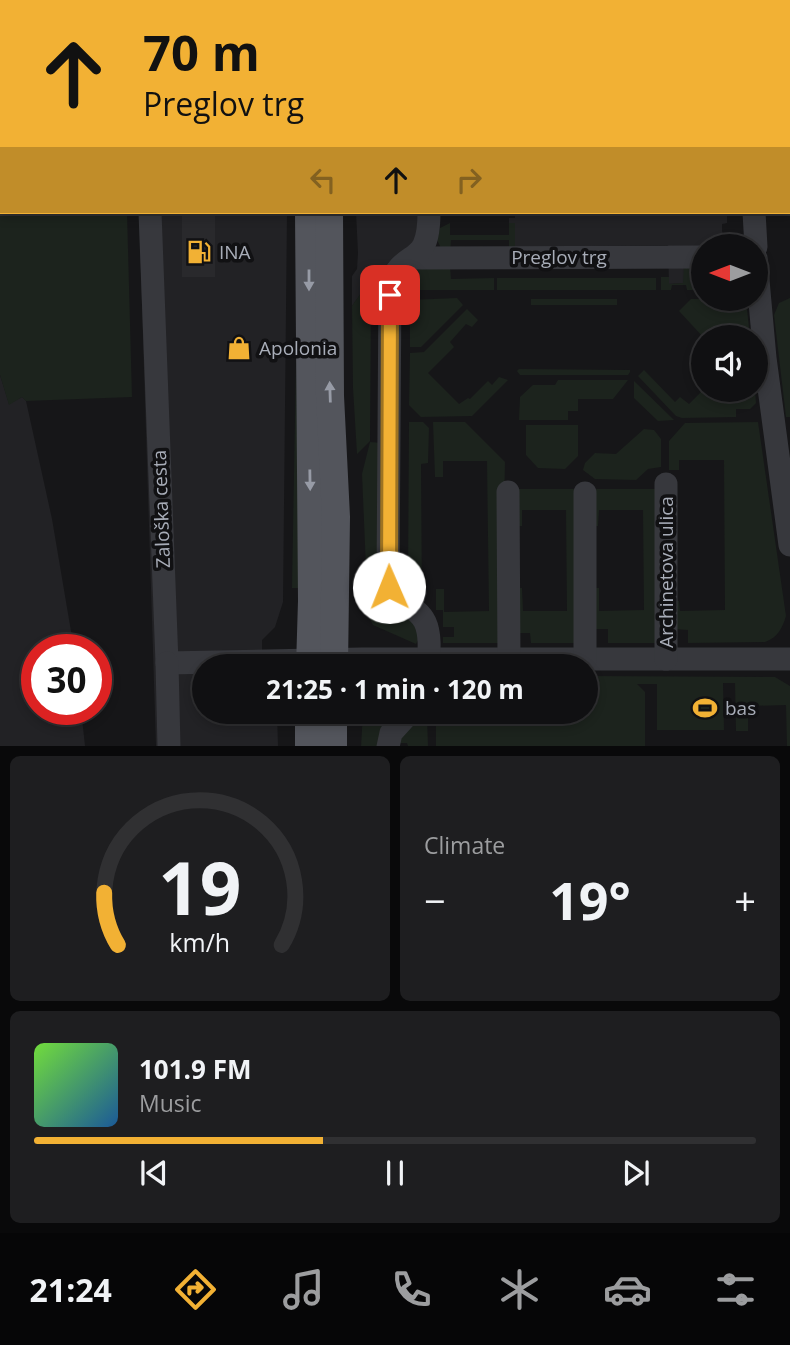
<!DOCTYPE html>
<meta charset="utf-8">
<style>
body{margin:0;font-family:"Open Sans",sans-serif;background:#1e1e20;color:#f1f3f6;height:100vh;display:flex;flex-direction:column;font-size:26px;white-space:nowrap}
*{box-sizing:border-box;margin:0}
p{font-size:23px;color:#9c9d9f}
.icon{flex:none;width:38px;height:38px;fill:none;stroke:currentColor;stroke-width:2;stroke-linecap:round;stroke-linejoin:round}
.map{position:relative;height:746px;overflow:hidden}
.sheet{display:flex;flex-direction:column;gap:10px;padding:10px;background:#09090a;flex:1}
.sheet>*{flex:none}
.top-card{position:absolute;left:0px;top:0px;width:791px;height:214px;box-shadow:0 4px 10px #0003,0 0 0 2px #303032;background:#f2b134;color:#111;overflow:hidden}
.needle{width:46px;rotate:270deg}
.fabs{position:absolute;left:691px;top:234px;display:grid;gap:14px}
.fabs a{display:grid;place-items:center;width:77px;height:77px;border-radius:50%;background:#101012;box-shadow:0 4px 10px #0003,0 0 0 2px #303032;font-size:35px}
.speed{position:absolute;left:21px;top:634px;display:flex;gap:14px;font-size:35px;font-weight:700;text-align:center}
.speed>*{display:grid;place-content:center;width:91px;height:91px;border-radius:50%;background:#101012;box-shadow:0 4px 10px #0003,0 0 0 2px #303032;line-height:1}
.speed .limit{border:10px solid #d22;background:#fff;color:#111}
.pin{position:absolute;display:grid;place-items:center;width:60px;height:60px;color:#fff;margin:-30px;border-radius:14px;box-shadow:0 4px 10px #0006}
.me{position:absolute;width:77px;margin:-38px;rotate:359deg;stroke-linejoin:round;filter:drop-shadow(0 0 5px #0008)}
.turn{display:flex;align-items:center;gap:24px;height:147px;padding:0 28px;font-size:32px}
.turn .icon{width:91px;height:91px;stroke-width:2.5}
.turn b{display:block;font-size:49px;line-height:60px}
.lanes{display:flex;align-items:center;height:66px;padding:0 28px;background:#0003;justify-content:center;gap:35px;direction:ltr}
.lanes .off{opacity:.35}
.big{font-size:52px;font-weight:700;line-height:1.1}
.sheet .widget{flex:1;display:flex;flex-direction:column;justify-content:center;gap:10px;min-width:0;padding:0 24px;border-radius:10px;background:#1e1e20}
.sheet .dial{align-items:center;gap:0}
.dial svg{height:182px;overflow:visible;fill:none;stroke:#303032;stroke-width:7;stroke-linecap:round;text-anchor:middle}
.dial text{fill:#f1f3f6;stroke:none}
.song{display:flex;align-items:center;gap:21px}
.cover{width:84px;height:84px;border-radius:10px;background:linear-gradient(135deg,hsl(100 70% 55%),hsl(210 70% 35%))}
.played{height:7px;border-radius:4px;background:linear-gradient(90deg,#f2b134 40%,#303032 40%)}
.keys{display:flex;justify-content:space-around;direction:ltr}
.heat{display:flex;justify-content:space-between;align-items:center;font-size:38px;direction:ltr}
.sheet .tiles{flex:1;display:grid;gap:10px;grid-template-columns:1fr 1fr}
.widget:last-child{grid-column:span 2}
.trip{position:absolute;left:192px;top:654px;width:406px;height:70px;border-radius:35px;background:#101012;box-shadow:0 4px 10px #0003,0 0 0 2px #303032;font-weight:700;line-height:70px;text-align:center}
.tabs{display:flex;height:112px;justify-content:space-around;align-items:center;background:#060607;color:#9c9d9f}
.tabs .icon{width:49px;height:49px}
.tabs .current{color:#f2b134}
.tabs b{font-size:32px;color:#f1f3f6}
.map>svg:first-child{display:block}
.built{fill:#222225}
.green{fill:#1c231d}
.building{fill:#29292c}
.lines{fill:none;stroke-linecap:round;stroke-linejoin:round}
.minor{stroke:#37383d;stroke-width:23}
.major{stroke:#53555c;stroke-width:28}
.oneway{fill:#979ba6}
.route-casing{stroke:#9d7322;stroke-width:18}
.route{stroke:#f2b134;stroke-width:12}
.labels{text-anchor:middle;stroke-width:7;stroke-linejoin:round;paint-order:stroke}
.poi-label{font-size:19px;fill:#a8adb8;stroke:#111113;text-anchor:start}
.street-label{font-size:19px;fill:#a8adb8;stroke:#111113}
</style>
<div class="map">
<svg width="790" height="747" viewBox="0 0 790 747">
<rect width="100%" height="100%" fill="#161618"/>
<g class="built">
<polygon points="139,212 287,212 283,602 275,627 262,640 262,667 205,667 205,712 277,712 278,746 156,746"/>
<polygon points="356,212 419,212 420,235 408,251 389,262 369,290 364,289 352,306 352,276 357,269 358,253"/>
<polygon points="515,212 727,212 727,223 722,224 722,231 725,241 734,247 704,247 684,283 669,284 668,245 515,247 515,223 509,223 509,218 515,218"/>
<polygon points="0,375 9,404 22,397 26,401 52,519 74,649 37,649 37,709 81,709 85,746 0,746"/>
</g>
<g class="green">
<polygon points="0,7 2,212 127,212 132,397 26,401 22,397 9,405 0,375"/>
<polygon points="450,223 450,235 509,235 509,223 515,223 515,247 509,251 509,240 451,240 450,252 441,248 437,240 440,228"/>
<polygon points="684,265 703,265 703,290 687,290 686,285 672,285 671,290 661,290 661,277 669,277 669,284 683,283"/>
<polygon points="450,266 451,279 494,278 494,290 398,290 411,270"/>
<rect x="497" y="278" width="159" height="12"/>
<polygon points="367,292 382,296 382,300 371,300 370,441 357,454 353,388 352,306 361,293"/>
<polygon points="457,298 463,305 421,347 410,347 410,300"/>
<polygon points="790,298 790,417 786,417 774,315 779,303"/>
<rect x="531" y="299" width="86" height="6"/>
<polygon points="691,299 746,299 750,338 704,338 679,311"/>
<polygon points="467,309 478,320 472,327 466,324 450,342 454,347 428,373 459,404 468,398 470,399 488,381 492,385 499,377 508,380 472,416 421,417 409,405 410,353 424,352"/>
<polygon points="296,361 299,588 292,588"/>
<polygon points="519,369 630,370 630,372 628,375 520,375 517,371"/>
<polygon points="644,370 675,402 680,397 689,404 703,390 755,390 756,403 750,409 736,409 736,417 682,418 676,416 638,376"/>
<polygon points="558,380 628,380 613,399 578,399 578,411 568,411 568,420 519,420 520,397 533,385 555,385"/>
<polygon points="634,381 674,420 658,421 634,398"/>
<polygon points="409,422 423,422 429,428 428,463 421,464 422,606 396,582 408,581"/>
<polygon points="433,422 465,422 505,462 501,643 443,643 443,637 454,637 454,627 443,627 443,610 436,610 436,589 444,589 444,612 489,611 487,461 443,461 443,477 435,477"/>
<path d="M758 422 786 616C782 629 778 637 765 642L688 643V630L674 629 670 601H679L680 611 725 610 724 460H679V470H669V441L685 423Z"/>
<polygon points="526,425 578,425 578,456 565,469 538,468 526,455"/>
<polygon points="644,429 654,430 661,439 661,467 648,469 636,480 595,479 583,470 585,463 595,453 616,454"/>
<polygon points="370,442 382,443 381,585 416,624 418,640 416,644 373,625 368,615 362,474"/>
<polygon points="512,489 580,489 578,643 531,643 530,633 516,633 512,588 522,588 523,611 567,611 566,510 522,510 522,526 512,526"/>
<polygon points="588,489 657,489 658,643 608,643 608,629 589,629 589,588 599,588 599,611 644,610 643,510 599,510 598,526 589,526"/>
<polygon points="586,676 775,677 790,686 790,746 787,746 786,705 748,706 748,731 736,731 735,683 723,683 724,730 657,730 657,684 637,684 645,692 645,746 436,746 436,712 586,712"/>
<polygon points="363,712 399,712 380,746 361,747"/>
<polygon points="422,713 427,716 428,746 408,746 407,743 396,743 399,733"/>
</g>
<rect class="building" x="182" y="212" width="33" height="65"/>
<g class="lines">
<g class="minor">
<polyline points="39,0 51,2"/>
<polyline points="428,0 428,2"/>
<polyline points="752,0 752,2"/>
<polyline points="156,2 156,0"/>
<polyline points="150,212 167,663 362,659 790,659"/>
<polyline points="754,212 756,247"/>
<polyline points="414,258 704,257"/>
<polyline points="756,258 765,358 790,545"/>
<polyline points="666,484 666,659"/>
<polyline points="508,492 509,660"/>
<polyline points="585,493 585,660"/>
<polyline points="167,663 169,747"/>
<path d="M428 667C429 653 431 635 425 622 416 603 392 604 388 581L390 283C406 246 429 269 429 212"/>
<polyline points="388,747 391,733 410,712"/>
</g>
<g class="major">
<polyline points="316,2 316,0"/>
<polyline points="336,2 336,0"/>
<polyline points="309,212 312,601 310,667"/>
<polyline points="329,212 330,396 336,517 334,667"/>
<polyline points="333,712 333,747"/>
<polyline points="309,747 309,712"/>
</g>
</g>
<defs><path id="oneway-solid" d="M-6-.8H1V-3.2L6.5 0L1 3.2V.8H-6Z" transform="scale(1.75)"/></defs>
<g class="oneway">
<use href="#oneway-solid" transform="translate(309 280) rotate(90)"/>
<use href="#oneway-solid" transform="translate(330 392) rotate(-92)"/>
<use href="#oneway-solid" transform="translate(310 480) rotate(89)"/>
</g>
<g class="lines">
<g class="route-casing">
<polyline id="route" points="389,587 390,295"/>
</g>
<use href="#route" class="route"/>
</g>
<defs>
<g id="fuel-bare" transform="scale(1.89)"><path d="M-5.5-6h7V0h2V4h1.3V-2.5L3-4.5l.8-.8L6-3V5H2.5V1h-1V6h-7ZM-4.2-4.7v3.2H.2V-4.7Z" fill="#f2b134" stroke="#111113" stroke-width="2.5" paint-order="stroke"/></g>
<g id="shop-bare" transform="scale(1.89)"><path d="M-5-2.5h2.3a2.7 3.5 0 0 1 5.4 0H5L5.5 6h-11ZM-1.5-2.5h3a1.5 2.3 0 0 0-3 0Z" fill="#f2b134" stroke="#111113" stroke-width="2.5" paint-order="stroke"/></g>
<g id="stadium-bare" transform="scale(1.89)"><path d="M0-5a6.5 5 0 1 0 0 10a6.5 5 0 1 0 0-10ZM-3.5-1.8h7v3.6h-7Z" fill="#f2b134" stroke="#111113" stroke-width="2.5" paint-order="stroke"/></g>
</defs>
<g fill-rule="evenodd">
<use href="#fuel-bare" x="199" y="252"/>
<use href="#shop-bare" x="239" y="348"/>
<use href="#stadium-bare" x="705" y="708"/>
</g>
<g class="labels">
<g class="poi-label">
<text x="219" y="259">INA</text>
<text x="259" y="355">Apolonia</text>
<text x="725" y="715">bas</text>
</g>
<g class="street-label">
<text x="559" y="264">Preglov trg</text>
<text transform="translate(161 509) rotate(-92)" y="7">Zaloška cesta</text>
<text transform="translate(666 572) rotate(-90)" y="7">Archinetova ulica</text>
</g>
</g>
</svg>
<div class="fabs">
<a><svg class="needle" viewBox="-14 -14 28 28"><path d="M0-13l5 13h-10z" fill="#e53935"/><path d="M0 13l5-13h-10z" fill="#9c9d9f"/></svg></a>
<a><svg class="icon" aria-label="sound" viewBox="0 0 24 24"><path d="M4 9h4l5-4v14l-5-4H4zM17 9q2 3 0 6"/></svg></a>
</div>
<div class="speed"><div class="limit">30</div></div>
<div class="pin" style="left:390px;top:295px;background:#d93025"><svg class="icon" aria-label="arrive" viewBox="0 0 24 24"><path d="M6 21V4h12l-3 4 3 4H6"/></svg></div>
<svg class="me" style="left:389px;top:587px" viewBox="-20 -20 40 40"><circle r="19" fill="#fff"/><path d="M0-13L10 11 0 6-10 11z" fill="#f2b134"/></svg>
<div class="trip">21:25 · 1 min · 120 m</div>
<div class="top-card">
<div class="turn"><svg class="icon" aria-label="ahead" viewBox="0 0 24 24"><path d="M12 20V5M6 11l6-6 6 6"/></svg><div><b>70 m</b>Preglov trg</div></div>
<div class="lanes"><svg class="icon off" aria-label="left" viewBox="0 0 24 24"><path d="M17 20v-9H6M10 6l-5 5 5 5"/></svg><svg class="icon" aria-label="ahead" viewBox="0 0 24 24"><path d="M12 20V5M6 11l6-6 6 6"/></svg><svg class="icon off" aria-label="right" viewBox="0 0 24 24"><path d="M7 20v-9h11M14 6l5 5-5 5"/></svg></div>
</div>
</div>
<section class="sheet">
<div class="tiles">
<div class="widget dial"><svg viewBox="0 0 100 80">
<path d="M14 69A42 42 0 1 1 86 69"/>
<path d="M14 69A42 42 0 0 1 8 46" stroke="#f2b134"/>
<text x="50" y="56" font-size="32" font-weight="700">19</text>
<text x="50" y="72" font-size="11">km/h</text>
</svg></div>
<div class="widget"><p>Climate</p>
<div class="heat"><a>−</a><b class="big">19°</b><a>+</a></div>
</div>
<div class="widget">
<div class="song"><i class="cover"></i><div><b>101.9 FM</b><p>Music</p></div></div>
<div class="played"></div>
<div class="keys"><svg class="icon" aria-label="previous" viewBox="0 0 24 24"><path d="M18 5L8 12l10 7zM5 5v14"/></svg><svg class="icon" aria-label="pause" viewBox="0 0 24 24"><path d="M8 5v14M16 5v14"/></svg><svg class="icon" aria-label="next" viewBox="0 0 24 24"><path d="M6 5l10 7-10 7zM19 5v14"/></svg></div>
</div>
</div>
</section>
<nav class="tabs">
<b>21:24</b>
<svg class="icon current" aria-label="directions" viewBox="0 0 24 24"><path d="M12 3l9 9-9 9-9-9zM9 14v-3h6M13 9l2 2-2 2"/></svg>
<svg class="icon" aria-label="music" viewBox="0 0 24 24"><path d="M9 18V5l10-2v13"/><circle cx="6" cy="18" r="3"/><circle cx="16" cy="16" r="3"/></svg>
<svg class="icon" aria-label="phone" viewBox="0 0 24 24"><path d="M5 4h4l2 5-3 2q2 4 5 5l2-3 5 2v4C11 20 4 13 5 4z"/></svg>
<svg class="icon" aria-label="climate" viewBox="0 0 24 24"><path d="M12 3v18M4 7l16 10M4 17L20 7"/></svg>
<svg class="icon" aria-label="car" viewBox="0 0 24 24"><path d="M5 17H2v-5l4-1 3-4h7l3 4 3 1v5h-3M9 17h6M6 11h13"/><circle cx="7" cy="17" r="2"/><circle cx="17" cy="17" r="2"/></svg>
<svg class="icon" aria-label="filters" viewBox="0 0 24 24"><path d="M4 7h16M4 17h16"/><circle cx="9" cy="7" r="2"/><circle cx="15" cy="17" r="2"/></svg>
</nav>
